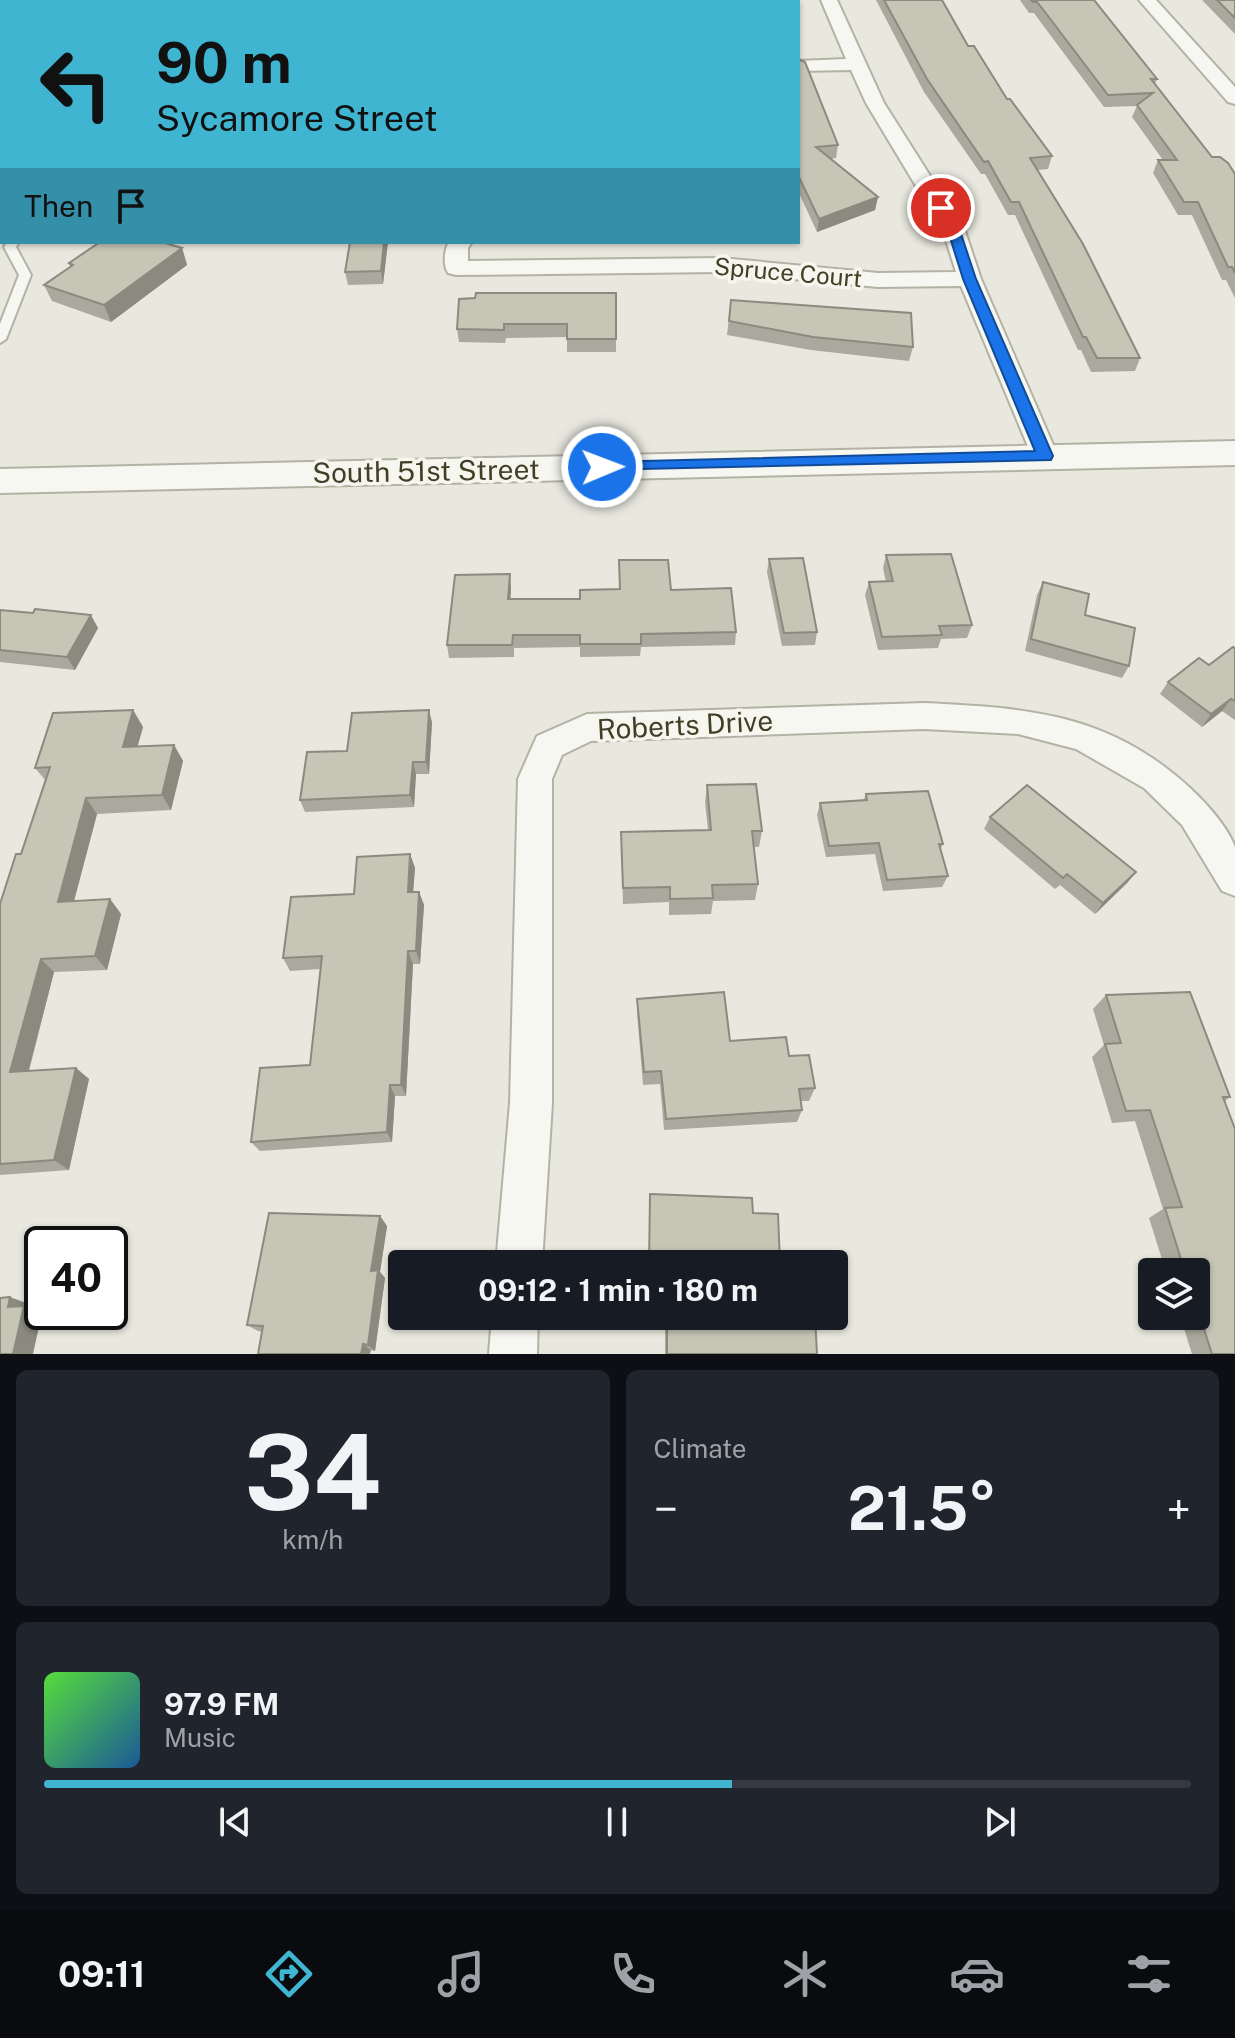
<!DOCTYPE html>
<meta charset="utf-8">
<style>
body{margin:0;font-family:"Public Sans",sans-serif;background:#20242c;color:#f1f3f6;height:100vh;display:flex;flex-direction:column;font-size:30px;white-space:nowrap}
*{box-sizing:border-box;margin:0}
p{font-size:26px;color:#9ea1a6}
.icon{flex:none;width:44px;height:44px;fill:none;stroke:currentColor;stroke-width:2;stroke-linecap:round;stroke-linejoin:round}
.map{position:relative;height:1354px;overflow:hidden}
.drawer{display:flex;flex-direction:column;gap:16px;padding:16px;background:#0d0f14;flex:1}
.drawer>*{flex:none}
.top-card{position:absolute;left:0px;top:0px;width:800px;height:244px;box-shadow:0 2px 6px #0004;background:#40b5d2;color:#111;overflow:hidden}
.tools{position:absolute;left:1138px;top:1258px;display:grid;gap:16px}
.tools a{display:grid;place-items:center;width:72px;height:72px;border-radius:8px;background:#171b24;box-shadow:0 2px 6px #0004;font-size:40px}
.speed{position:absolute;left:24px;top:1226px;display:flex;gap:16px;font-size:40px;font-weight:700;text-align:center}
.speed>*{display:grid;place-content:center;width:104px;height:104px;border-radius:50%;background:#171b24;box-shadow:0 2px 6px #0004;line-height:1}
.speed .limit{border:4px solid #111;border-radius:12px;background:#fff;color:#111}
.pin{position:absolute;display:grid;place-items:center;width:68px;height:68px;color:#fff;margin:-34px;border:4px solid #fff;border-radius:50%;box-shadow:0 2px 8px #0007}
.me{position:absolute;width:88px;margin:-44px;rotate:89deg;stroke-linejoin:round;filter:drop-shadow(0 0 6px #0008)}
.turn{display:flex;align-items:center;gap:28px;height:168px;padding:0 24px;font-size:36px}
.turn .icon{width:104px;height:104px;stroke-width:2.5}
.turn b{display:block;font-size:56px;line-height:68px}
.then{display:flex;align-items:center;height:76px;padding:0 24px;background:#0003;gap:16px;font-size:30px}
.big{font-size:60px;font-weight:700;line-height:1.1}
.drawer .card{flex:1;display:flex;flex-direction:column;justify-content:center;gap:12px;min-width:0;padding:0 28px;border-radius:12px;background:#20242c}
.drawer .dial{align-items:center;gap:0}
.dial b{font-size:104px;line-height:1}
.song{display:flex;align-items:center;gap:24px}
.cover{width:96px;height:96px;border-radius:12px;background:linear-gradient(135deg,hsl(110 70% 55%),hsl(210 70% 35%))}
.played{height:8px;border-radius:4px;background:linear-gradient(90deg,#40b5d2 60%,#363941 60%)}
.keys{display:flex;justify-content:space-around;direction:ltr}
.heat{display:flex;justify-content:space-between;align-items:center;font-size:44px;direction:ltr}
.drawer .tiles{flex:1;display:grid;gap:16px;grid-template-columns:1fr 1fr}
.card:last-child{grid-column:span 2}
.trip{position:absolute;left:388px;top:1250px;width:460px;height:80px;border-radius:8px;background:#171b24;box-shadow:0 2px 6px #0004;font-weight:700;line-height:80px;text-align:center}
.tab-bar{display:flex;height:128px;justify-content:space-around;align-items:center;background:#090b0e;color:#9ea1a6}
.tab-bar .icon{width:56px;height:56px}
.tab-bar .on{color:#40b5d2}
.tab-bar b{font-size:36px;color:#f1f3f6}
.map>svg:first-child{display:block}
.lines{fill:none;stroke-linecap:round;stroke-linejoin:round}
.service-casing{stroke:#b3b2a4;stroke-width:4}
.minor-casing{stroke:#b3b2a4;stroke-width:4}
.tertiary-casing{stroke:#b3b2a4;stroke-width:4}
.service{fill:#f7f7f2;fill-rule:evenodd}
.minor{fill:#f7f7f2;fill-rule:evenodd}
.tertiary{fill:#f7f7f2;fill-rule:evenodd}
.wall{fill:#aaa99d}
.shaded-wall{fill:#8b8a7f}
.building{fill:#c6c5b6;stroke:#8b8a7f;stroke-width:2}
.route{fill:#1a73e8;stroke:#114b97;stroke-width:2}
.labels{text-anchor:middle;stroke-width:7;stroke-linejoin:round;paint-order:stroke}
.far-street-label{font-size:24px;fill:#404027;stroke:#f6f6ef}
.street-label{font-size:28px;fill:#404027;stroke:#f6f6ef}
</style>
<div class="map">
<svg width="1235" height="1354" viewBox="0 0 1235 1354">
<rect width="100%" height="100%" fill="#e9e8df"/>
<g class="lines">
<g class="service-casing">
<polygon id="service" points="7,242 19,242 16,247 31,275 6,339 0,343 0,324 19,275 4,247"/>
</g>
<g class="minor-casing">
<g id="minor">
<rect x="497" y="0" width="16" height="2"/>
<path d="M821 0H837L884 103 965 231 981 279 1058 456 1055 462 1045 465 1035 462 1032 456 961 286 878 287 721 272 456 275 448 273C443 265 444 250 449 242H472L468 248V261L721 258 878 273 956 272 943 231 866 103 851 70 798 71V61L846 59Z"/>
<polygon points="1139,0 1156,0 1235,87 1235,104 1228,102"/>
<path d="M924 703C1028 708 1109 713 1190 788 1206 803 1227 826 1235 847 1235 860 1235 881 1235 896L1222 891 1182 825 1144 788 1076 749 1018 734 924 729 591 741 562 755 552 779V1103L542 1264H496L510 1103 518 779 537 736 587 714Z"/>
<polygon points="492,1316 538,1316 537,1354 489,1354"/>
</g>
</g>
<g class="tertiary-casing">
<polygon id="tertiary" points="1235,441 1235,465 0,493 0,469"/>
</g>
<use href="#service" class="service"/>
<use href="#minor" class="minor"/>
<use href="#tertiary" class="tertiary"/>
</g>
<g class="wall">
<polygon points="547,0 625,0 627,2 549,2"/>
<polygon points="876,0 942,0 968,46 1007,99 1052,156 1048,169 1037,170 1140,358 1135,371 1091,372 1081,350 1078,350 1015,215 1008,215 985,174 981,174 924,92"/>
<polygon points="1020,0 1094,0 1157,79 1155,84 1212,157 1235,174 1235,298 1226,280 1222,280 1192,215 1178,215 1153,173 1158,160 1163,160 1132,117 1137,106 1104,107 1042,24 1034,13 1029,13"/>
<polygon points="1202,0 1235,0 1235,34"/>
<polygon points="798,59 838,145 836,158 830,159 878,197 875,210 817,232 798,191"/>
<polygon points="350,242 388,242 383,284 348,285 345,272"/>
<polygon points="182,248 187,265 111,322 52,301 44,285 70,267 69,263"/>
<polygon points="616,293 616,352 567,352 567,337 506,338 505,343 459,342 457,329"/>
<polygon points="731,300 913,347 909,361 811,350 727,335"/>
<polygon points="886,555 972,625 967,638 941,639 938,648 878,650 865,595 869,582 886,582 883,568"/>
<polygon points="769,559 817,632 815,645 782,646 767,572"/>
<polygon points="1043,582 1085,615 1129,666 1122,678 1025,651 1037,595"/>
<polygon points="511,587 510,599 580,599 671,590 736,632 735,645 641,647 640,656 580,657 580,647 514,648 514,657 449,658 447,645"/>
<polygon points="0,610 98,628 75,670 0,662"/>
<polygon points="1235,648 1235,720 1222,711 1202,727 1160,694 1168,682 1209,665"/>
<polygon points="133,710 143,727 137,746 174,745 183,761 171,810 97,814 74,901 110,899 121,914 107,970 54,972 29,1071 76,1068 89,1079 69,1170 0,1175 0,904 21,854 46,781 35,768"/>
<polygon points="432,722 429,774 416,774 414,807 305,812 300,800 347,751"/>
<polygon points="707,785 762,831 759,847 754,847 758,884 755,900 713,901 711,914 669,915 669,902 623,904 621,832 708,830 705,802"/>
<polygon points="866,794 943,844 940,850 948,876 942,887 883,891 875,854 826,857 817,815 820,803 863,801"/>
<polygon points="990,817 1136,872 1127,883 1095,914 1060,885 1055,889 984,829"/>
<polygon points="410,854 415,868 413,892 419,892 424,905 420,964 413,964 406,1096 395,1096 392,1142 260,1151 251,1142 310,1065 320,969 290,971 283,958 354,894"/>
<polygon points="1106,995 1230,1097 1225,1101 1235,1354 1192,1354 1180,1316 1196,1316 1196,1272 1166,1272 1149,1218 1163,1209 1135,1121 1112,1123 1092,1057 1104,1045 1093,1009"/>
<polygon points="637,999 730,1041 789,1056 815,1088 809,1101 801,1101 802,1110 797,1122 664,1130 660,1084 643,1085 637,1012"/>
<polygon points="380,1216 387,1226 380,1272 385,1278 375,1351 258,1331 247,1325"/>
<polygon points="665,1316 815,1316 817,1354 665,1354"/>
</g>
<g class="shaded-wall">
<polygon points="2,193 2,221 1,222 0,196"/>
<polygon points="878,197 875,210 817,232 819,219"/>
<polygon points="384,242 388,242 383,284 381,271"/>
<polygon points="182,248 187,265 111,322 104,305"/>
<polygon points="510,574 511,587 510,612 508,599"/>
<polygon points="91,615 98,628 75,670 67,657"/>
<polygon points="1231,699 1222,711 1202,727 1211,714"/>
<polygon points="133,710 143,727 133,763 123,747"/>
<polygon points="429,710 432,722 429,774 426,762"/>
<polygon points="174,745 183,761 171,810 162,795"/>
<polygon points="413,762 416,774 414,807 410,795"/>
<polygon points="86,798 97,814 70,916 58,902"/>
<polygon points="410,854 415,868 412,906 408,892"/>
<polygon points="1136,872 1127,883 1095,914 1103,903"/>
<polygon points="419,892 424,905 420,964 416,951"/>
<polygon points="110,899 121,914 107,970 95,956"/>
<polygon points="408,951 413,964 406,1096 401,1085"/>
<polygon points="41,959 54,972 25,1084 10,1072"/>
<polygon points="76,1068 89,1079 69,1170 54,1160"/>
<polygon points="390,1085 395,1096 392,1142 387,1132"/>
<polygon points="380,1216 387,1226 380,1272 385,1278 375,1351 368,1345 371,1271"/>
<polygon points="10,1297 29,1304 28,1307 42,1313 33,1354 13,1354 8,1307"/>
<polygon points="363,1344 371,1350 370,1354 361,1354"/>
</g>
<g class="building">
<polygon points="123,0 205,0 204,2 122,2"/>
<rect x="413" y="0" width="43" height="2"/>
<polygon points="558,0 625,0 627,2 560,2"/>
<polygon points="683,0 776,0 777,2 683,2"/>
<polygon points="884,0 942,0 968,46 974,46 1007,99 1010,99 1052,156 1030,158 1083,244 1140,358 1097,358 1086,337 1083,337 1019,202 1011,202 988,161 984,162 927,79"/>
<polygon points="1031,0 1094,0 1157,79 1151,79 1212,157 1220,157 1228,163 1235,174 1235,273 1232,267 1228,267 1198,202 1184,202 1158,160 1177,160 1137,105 1153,93 1108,95 1045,12 1037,2 1033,2"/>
<polygon points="1217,0 1235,0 1235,18"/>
<polygon points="798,59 805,62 838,145 816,147 878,197 819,219 798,175"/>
<polygon points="2,118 2,193 0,196 0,121"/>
<polygon points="100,242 162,242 182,248 104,305 44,285 73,265 69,263"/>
<polygon points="350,242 384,242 381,271 345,272"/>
<polygon points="476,293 616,293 616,339 567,339 567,324 504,324 504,330 457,329 459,299 475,298"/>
<polygon points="731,300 911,313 913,347 813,337 729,321"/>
<polygon points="951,554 972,625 939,626 942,635 882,637 869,582 893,581 886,555"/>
<polygon points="803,558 817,632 784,633 769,559"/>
<polygon points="619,560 668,560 671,590 731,588 736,632 641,634 641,644 580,644 580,635 513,635 512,645 447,645 455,575 510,574 508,599 580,599 580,590 620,589"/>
<polygon points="1043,582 1089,594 1085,615 1135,628 1129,666 1031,639"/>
<polygon points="35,609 91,615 67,657 0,650 0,610 33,613"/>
<polygon points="1233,647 1235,648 1235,701 1231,699 1211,714 1168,682 1199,658 1209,665"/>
<polygon points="133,710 123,747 174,745 162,795 86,798 58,902 110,899 95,956 41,959 10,1072 76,1068 54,1160 0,1164 0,904 16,854 21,854 50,767 35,768 53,713"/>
<polygon points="429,710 426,762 413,762 410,795 300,800 307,752 347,751 352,713"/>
<polygon points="756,784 762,831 752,831 758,884 712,885 713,898 670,899 670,887 623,888 621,832 711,830 707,785"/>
<polygon points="1027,785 1136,872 1103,903 1067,874 1063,878 990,817"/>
<polygon points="928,791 943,844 939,844 948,876 887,880 879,843 829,846 820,803 867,800 866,794"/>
<polygon points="410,854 408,892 419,892 416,951 408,951 401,1085 390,1085 387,1132 251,1142 260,1068 310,1065 322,956 283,958 291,897 354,894 357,857"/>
<polygon points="724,992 730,1041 786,1037 789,1056 809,1055 815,1088 799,1089 802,1110 666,1119 661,1071 644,1072 637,999"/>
<polygon points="1190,992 1230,1097 1223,1097 1235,1129 1235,1354 1212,1354 1196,1304 1196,1272 1185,1272 1165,1208 1182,1207 1150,1110 1126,1111 1105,1044 1121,1043 1106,995"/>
<polygon points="650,1194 752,1198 753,1213 778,1214 780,1264 649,1264"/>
<polygon points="269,1213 380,1216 371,1271 378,1270 368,1345 363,1344 361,1354 258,1354 263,1326 247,1325"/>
<polygon points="10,1297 8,1307 24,1306 13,1354 0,1354 0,1298"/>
<polygon points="667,1316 815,1316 817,1354 667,1354"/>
</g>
<polygon class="route" points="937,206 946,206 960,231 976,279 1053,456 1051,460 596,470 596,463 602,462 1035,451 963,279 948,231 935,208"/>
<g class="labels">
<g class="far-street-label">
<text transform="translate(788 273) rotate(5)" y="8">Spruce Court</text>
</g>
<g class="street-label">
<text transform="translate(426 471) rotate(-1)" y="10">South 51st Street</text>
<text transform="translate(685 725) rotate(-3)" y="10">Roberts Drive</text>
</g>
</g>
</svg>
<div class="tools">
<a><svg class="icon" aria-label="layers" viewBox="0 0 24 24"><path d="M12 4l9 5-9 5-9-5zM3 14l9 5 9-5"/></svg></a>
</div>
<div class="speed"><div class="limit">40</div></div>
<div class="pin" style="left:941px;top:208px;background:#d93025"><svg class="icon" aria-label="arrive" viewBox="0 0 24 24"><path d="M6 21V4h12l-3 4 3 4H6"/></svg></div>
<svg class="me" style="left:602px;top:467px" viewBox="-20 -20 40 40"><circle r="17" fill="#1a73e8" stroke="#fff" stroke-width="3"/><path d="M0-11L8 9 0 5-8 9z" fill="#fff"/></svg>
<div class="trip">09:12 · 1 min · 180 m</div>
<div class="top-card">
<div class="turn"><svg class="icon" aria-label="left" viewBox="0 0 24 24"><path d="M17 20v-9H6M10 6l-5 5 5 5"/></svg><div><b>90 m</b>Sycamore Street</div></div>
<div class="then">Then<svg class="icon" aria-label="arrive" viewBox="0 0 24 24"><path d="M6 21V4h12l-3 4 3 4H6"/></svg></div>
</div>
</div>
<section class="drawer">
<div class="tiles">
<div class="card dial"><b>34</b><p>km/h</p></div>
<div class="card"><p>Climate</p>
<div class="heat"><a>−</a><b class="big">21.5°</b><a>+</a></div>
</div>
<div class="card">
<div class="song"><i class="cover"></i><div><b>97.9 FM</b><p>Music</p></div></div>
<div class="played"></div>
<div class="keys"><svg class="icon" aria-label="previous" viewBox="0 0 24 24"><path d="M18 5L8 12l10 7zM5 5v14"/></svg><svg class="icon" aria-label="pause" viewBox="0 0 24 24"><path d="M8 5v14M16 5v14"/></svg><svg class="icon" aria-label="next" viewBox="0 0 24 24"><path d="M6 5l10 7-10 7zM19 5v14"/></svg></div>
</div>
</div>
</section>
<nav class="tab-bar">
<b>09:11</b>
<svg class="icon on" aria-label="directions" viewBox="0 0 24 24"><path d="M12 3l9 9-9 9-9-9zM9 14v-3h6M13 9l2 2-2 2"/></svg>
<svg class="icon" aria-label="music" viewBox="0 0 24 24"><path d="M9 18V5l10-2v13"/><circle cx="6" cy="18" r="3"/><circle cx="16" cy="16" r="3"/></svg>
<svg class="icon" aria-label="phone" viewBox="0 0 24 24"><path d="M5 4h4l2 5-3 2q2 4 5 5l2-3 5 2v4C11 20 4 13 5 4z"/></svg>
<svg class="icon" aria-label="climate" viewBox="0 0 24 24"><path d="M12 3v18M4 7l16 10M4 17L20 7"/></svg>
<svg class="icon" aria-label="car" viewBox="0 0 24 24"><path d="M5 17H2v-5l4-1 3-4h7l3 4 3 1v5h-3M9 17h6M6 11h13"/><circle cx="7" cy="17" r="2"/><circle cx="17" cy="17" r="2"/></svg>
<svg class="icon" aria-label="filters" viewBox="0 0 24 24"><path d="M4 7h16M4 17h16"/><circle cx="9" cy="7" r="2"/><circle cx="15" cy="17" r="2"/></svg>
</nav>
